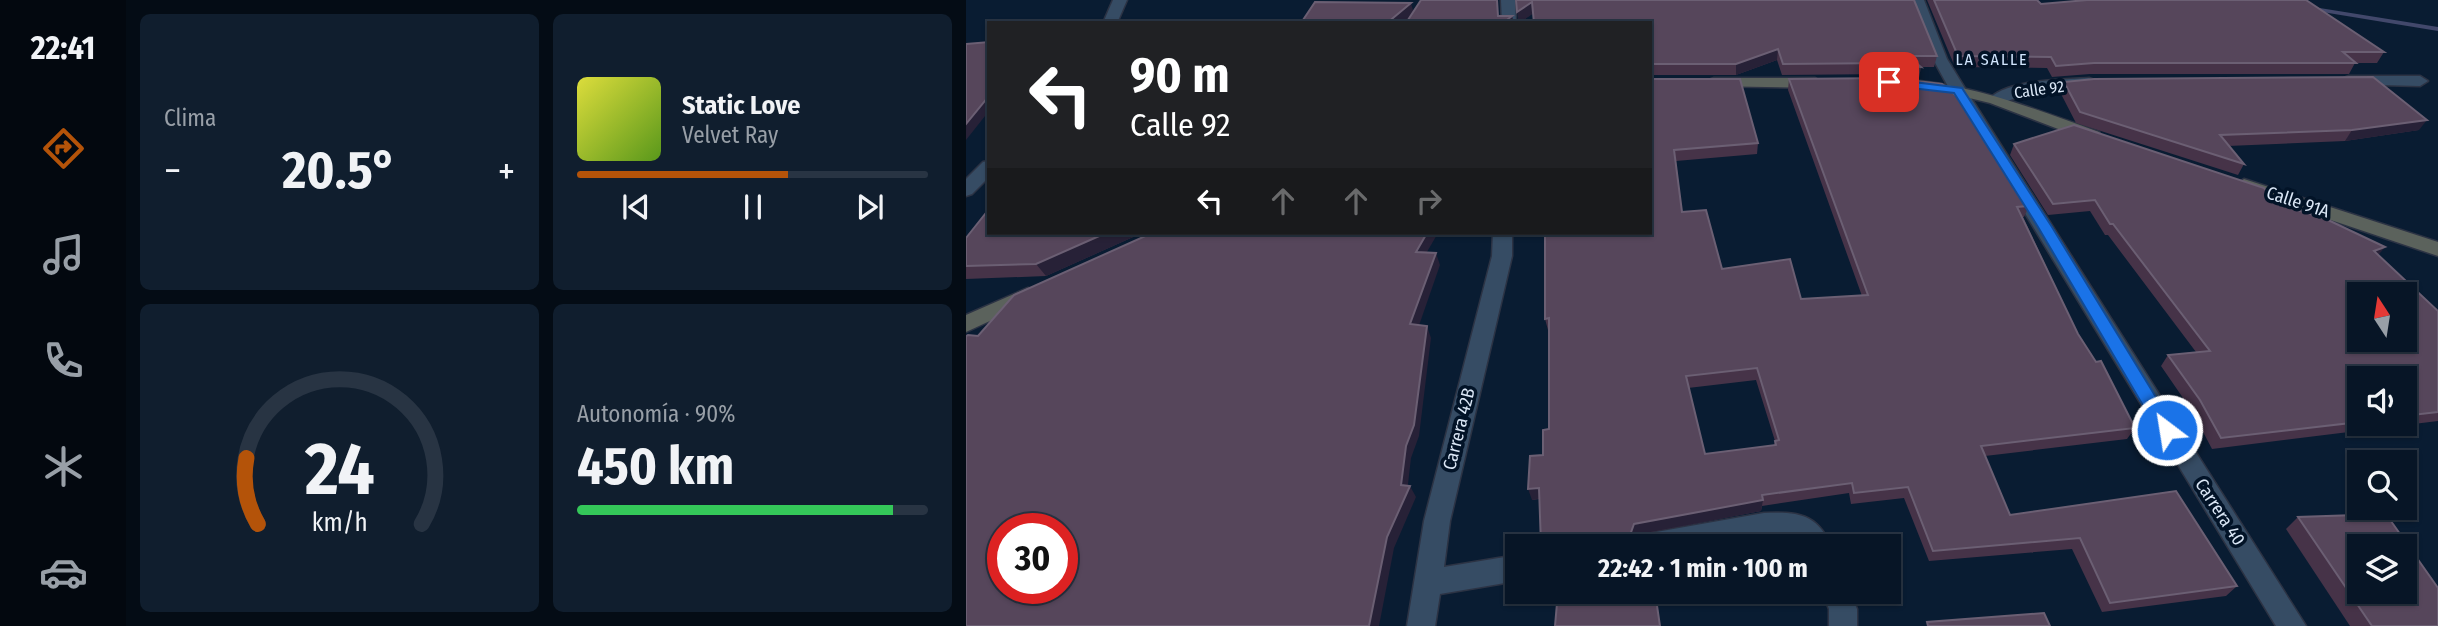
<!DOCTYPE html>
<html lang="es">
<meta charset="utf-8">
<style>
body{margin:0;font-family:"Fira Sans Condensed",sans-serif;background:#101e2e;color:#f1f3f6;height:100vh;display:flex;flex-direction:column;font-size:26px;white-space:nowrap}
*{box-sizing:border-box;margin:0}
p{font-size:23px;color:#989fa7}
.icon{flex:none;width:38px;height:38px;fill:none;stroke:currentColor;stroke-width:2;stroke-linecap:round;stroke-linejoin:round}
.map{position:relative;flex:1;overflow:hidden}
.panel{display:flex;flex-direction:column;gap:14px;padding:14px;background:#040c15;width:840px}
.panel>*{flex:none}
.hud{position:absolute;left:21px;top:21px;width:665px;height:214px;border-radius:0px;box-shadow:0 2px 5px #0004,0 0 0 2px #283443;background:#202124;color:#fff;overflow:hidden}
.needle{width:46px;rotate:348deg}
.buttons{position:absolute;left:1381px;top:282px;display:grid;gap:14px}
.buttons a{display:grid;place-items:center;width:70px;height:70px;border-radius:0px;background:#071526;box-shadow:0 2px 5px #0004,0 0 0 2px #283443;font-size:35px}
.speed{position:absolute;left:21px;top:513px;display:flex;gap:14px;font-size:35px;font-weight:700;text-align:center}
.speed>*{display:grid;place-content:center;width:91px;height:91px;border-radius:50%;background:#071526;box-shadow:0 2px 5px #0004,0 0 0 2px #283443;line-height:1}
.speed .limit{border:10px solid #d22;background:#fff;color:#111}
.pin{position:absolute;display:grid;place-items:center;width:60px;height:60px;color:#fff;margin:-30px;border-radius:14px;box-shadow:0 4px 10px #0006}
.me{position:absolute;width:77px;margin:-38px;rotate:329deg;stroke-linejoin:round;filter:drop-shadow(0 0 5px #0008)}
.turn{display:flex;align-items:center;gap:24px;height:147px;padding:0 28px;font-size:32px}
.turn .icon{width:91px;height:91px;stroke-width:2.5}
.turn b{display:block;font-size:49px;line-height:60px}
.lanes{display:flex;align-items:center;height:66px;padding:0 28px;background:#0003;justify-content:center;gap:35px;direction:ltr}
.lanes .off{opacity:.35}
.big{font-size:52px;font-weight:700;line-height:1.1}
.panel .widget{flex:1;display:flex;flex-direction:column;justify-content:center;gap:10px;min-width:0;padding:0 24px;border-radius:10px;background:#101e2e}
.panel .dial{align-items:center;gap:0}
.dial svg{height:182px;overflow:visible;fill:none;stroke:#283443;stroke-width:7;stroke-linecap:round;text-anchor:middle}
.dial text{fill:#f1f3f6;stroke:none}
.song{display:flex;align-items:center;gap:21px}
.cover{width:84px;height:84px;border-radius:10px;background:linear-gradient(135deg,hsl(60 70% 55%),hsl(90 70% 35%))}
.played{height:7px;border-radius:4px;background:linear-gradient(90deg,#b45309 60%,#283443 60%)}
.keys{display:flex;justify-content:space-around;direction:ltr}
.heat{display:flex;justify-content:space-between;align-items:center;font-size:38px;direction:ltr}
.charge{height:10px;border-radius:5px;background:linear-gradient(90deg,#34c759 90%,#283443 0)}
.panel .tiles{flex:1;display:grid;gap:14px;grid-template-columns:repeat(2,1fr)}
.trip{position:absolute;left:539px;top:534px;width:396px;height:70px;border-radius:0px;background:#071526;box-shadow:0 2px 5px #0004,0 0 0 2px #283443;font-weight:700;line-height:70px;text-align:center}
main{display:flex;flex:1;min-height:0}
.tabs{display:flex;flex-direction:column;width:126px;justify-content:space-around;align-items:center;background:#03080f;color:#989fa7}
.tabs .icon{width:49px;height:49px}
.tabs .selected{color:#b45309}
.tabs b{font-size:32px;color:#f1f3f6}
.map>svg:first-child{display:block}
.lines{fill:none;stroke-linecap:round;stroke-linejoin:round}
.stream{fill:#42486b;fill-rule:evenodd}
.street-casing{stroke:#2c3344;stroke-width:3}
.secondary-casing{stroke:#2c3344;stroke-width:3}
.street{fill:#364c64;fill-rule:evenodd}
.secondary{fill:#5b625c;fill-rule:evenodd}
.wall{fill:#463348;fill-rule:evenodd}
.shaded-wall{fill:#272137}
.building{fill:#56465b;stroke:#6b5f73;stroke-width:2;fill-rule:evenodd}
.route{fill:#1a73e8;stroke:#114b97;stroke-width:2}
.labels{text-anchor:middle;stroke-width:7;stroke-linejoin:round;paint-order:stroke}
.far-neighbourhood-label{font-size:16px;letter-spacing:2px;fill:#d2e6fe;stroke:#021327}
.far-street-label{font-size:16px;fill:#dbe7f6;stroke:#021327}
.street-label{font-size:18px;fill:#dbe7f6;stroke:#021327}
</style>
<main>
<nav class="tabs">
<b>22:41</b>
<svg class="icon selected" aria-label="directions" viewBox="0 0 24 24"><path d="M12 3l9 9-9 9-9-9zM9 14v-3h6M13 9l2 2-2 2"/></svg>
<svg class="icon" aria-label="music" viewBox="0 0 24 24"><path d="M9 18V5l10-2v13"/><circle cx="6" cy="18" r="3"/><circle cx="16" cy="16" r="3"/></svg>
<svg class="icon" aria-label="phone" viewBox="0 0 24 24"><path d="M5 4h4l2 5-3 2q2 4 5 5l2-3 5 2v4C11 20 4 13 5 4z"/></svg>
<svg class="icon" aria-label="climate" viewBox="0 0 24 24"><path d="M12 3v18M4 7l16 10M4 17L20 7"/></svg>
<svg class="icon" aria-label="car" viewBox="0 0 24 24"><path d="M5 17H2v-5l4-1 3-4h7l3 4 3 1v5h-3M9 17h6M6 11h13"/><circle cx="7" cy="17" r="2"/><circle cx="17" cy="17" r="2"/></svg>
</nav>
<section class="panel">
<div class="tiles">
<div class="widget"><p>Clima</p>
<div class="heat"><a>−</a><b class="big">20.5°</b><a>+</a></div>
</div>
<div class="widget">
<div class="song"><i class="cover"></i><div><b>Static Love</b><p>Velvet Ray</p></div></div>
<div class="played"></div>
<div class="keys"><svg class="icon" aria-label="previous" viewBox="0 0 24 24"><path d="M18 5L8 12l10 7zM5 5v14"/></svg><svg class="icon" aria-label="pause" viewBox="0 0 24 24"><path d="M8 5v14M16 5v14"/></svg><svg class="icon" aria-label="next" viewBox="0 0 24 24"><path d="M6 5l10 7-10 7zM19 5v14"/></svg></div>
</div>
<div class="widget dial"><svg viewBox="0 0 100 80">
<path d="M14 69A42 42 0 1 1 86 69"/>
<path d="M14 69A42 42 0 0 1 9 40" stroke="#b45309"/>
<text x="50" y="56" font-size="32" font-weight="700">24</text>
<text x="50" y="72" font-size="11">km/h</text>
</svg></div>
<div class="widget"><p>Autonomía · 90%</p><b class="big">450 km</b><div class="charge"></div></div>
</div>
</section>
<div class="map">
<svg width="1472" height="626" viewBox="0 0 1472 626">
<rect width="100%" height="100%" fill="#091c32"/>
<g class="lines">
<polygon class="stream" points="1335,5 1472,27 1472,31 1338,9 1335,9"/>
<g class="street-casing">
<g id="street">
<polygon points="147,0 161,0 151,23 137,23"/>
<polygon points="535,0 549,0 550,23 536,23"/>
<polygon points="944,0 958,0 981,59 1000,90 1340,626 1310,626 984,90 967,59"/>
<polygon points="1383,76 1454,76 1462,81 1454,86 1378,84 1375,81 1378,78"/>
<path d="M1123 78 1128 80 1131 83 1128 86 1064 93 1030 105 1022 100C1041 79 1096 80 1123 78Z"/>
<polygon points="23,161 23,177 6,194 0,196 0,179 17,162"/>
<polygon points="527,233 546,233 546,256 484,521 478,567 551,555 551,581 474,594 469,626 441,626 458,521 526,256"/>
<path d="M798 513C831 512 851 513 865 546H838C820 524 763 545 737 546 713 547 690 546 666 546L670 537 679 534Z"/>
<polygon points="856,592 884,592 891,609 891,626 863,626 863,609"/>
</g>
</g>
<g class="secondary-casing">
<g id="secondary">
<polygon points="748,78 849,78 857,83 849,88 743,86 740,83 743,80"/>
<path d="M954 81C1017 88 1074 111 1133 132L1135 136 1127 141 1121 140 1024 103 991 95 949 89 946 86 949 83Z"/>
<polygon points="1278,179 1472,242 1472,256 1272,189 1269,185"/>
<polygon points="62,288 69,290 72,295 69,300 0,332 0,315"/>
</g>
</g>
<use href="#street" class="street"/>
<use href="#secondary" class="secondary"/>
</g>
<g class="wall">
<polygon points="550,0 971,56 968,67 955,67 953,78 923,74 816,75 811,60 770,75 684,75 684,23 567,13 553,23"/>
<polygon points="961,0 1071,0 1075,4 1418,52 1411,63 1389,63 1383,74 1124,74 1086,77 1081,68 989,67"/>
<path d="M684 79 792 143 791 154 710 161 716 212 756 269 835 299 896 296 822 90 823 79 1063 206 1058 217H1057L1112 334 1169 428 1161 439 1019 456 1044 515 1271 586 1260 596 1136 612 1106 549 963 561 938 498 885 504 883 493 796 506 795 511 669 535 668 538 683 546H575L573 499 566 500 583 429V330H582L579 319ZM790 380 809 441 808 445 739 454 722 388Z"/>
<polygon points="1098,82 1453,130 1379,141 1262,146 1278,164 1272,175 1110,123 1094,92"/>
<path d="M1048 144 1312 204 1412 255 1472 311V421L1246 449 1226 411 1195 366 1202 355 1230 352 1142 235H1139L1124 211 1082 215 1044 155ZM1393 378H1438V424H1393Z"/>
<polygon points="23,205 23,233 176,233 80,276 0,279 0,238 22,210 20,208"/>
<polygon points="1332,517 1472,626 1384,626 1320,529"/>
</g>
<g class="shaded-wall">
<polygon points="566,2 568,13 553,23 551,12"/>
<polygon points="445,3 448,14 438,23 421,23"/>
<polygon points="546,16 548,23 537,23"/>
<polygon points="812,49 811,60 770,75 770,64"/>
<polygon points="23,96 23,111 0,140 0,124"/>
<polygon points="1461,120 1453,130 1379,141 1386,130"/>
<polygon points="140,233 176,233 80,276 70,264"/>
<polygon points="461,233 472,233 454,264 450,252"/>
<polygon points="1419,247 1410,258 1408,251"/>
<polygon points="470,253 474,265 449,337 444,324"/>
<polygon points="461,326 465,338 453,436 445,458 441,493 444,486 450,497 428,548 413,626 403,626 421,537 435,485 440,446"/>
<polygon points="573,488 576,498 566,500 562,489"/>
<polygon points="797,500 795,511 669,535 665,546 663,538 668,524"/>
<polygon points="596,541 597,546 575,545"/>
</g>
<g class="building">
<polygon points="455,0 531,0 532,16 546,16 537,23 440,23"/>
<polygon points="550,0 948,0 971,56 942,56 955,67 925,63 817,64 812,49 770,64 684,64 684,23 568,23 566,2 551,12"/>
<polygon points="968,0 1071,0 1075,4 1121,0 1340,0 1418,52 1377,52 1390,63 1128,63 1090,66 1085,57 992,56"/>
<polygon points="349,2 445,3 421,23 335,23"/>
<polygon points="162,20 221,23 160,23"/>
<polygon points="23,42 23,96 0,124 0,44"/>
<polygon points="1407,77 1461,120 1386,130 1254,135 1278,164 1114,112 1098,82 1128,79"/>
<path d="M925 78 976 84 999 103 1063 206 1051 207 1112 334 1130 362 1135 361 1169 428 1015 446 1044 515 1210 491 1271 586 1144 603 1114 538 967 551 942 487 888 493 886 483 796 495 797 500 668 524 663 538 682 539 683 546H595L596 541 575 545 573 488 562 489 564 456 577 455V430L583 429V318L579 319V233H684V79H774L792 143 708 150 716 212 740 210 756 269 824 259 835 299 902 295 823 79ZM791 368 813 440 809 441 810 445 739 454 720 376Z"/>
<path d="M1108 125 1298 188 1312 204 1360 219 1419 247 1408 251 1472 311V412L1438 416V378H1393V422L1255 438 1234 400 1202 355 1244 351 1147 224H1144L1129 200 1087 204 1048 144ZM1393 294H1438V340H1393Z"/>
<polygon points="23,209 23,233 140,233 70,264 0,266 0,238"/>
<path d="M186 233H461L450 252 470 253 444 324 461 326 448 425 440 446 435 485 444 486 421 537 403 626H0V336L2 335 12 336 48 295ZM37 528H96V588H37Z"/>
<path d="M1420 514 1472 588V626H1406L1332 517ZM1393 546H1438V592H1393Z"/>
<polygon points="592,592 689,592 694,626 589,626"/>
<polygon points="1078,613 1084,626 962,626 961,622"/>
</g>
<polygon class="route" points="923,79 996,88 1086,227 1207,425 1210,430 1207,436 1201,438 1195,436 1072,227 988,93 919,85 917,82"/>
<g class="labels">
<g class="far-neighbourhood-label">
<text x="1026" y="65">LA SALLE</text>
</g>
<g class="far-street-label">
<text transform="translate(1073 89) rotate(-8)" y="6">Calle 92</text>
</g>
<g class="street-label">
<text transform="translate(1332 202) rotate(18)" y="6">Calle 91A</text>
<text transform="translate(493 429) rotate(-76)" y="6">Carrera 42B</text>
<text transform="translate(1254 512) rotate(57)" y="6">Carrera 40</text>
</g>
</g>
</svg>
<div class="buttons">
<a><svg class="needle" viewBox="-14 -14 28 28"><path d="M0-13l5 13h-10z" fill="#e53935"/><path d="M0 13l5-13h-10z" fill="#989fa7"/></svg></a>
<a><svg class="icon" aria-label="sound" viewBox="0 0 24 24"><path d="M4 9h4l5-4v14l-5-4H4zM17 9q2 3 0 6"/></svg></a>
<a><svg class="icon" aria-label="search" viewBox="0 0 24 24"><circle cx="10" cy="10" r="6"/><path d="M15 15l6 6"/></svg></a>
<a><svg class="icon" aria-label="layers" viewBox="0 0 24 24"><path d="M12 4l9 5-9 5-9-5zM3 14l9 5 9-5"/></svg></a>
</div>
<div class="speed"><div class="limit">30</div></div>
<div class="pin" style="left:923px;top:82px;background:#d93025"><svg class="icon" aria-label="arrive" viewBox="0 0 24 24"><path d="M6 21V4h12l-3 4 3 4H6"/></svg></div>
<svg class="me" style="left:1201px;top:430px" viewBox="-20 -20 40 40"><circle r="17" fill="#1a73e8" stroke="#fff" stroke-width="3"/><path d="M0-11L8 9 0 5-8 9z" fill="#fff"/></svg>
<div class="trip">22:42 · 1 min · 100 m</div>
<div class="hud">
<div class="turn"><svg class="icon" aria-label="left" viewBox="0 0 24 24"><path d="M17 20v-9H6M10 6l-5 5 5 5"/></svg><div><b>90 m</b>Calle 92</div></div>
<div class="lanes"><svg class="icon" aria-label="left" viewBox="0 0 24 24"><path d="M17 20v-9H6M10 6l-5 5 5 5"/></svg><svg class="icon off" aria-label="ahead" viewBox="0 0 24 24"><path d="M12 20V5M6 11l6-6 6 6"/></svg><svg class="icon off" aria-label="ahead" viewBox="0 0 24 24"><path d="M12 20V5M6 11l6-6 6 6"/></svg><svg class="icon off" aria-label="right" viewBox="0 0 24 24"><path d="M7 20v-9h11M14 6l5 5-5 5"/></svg></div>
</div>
</div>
</main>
